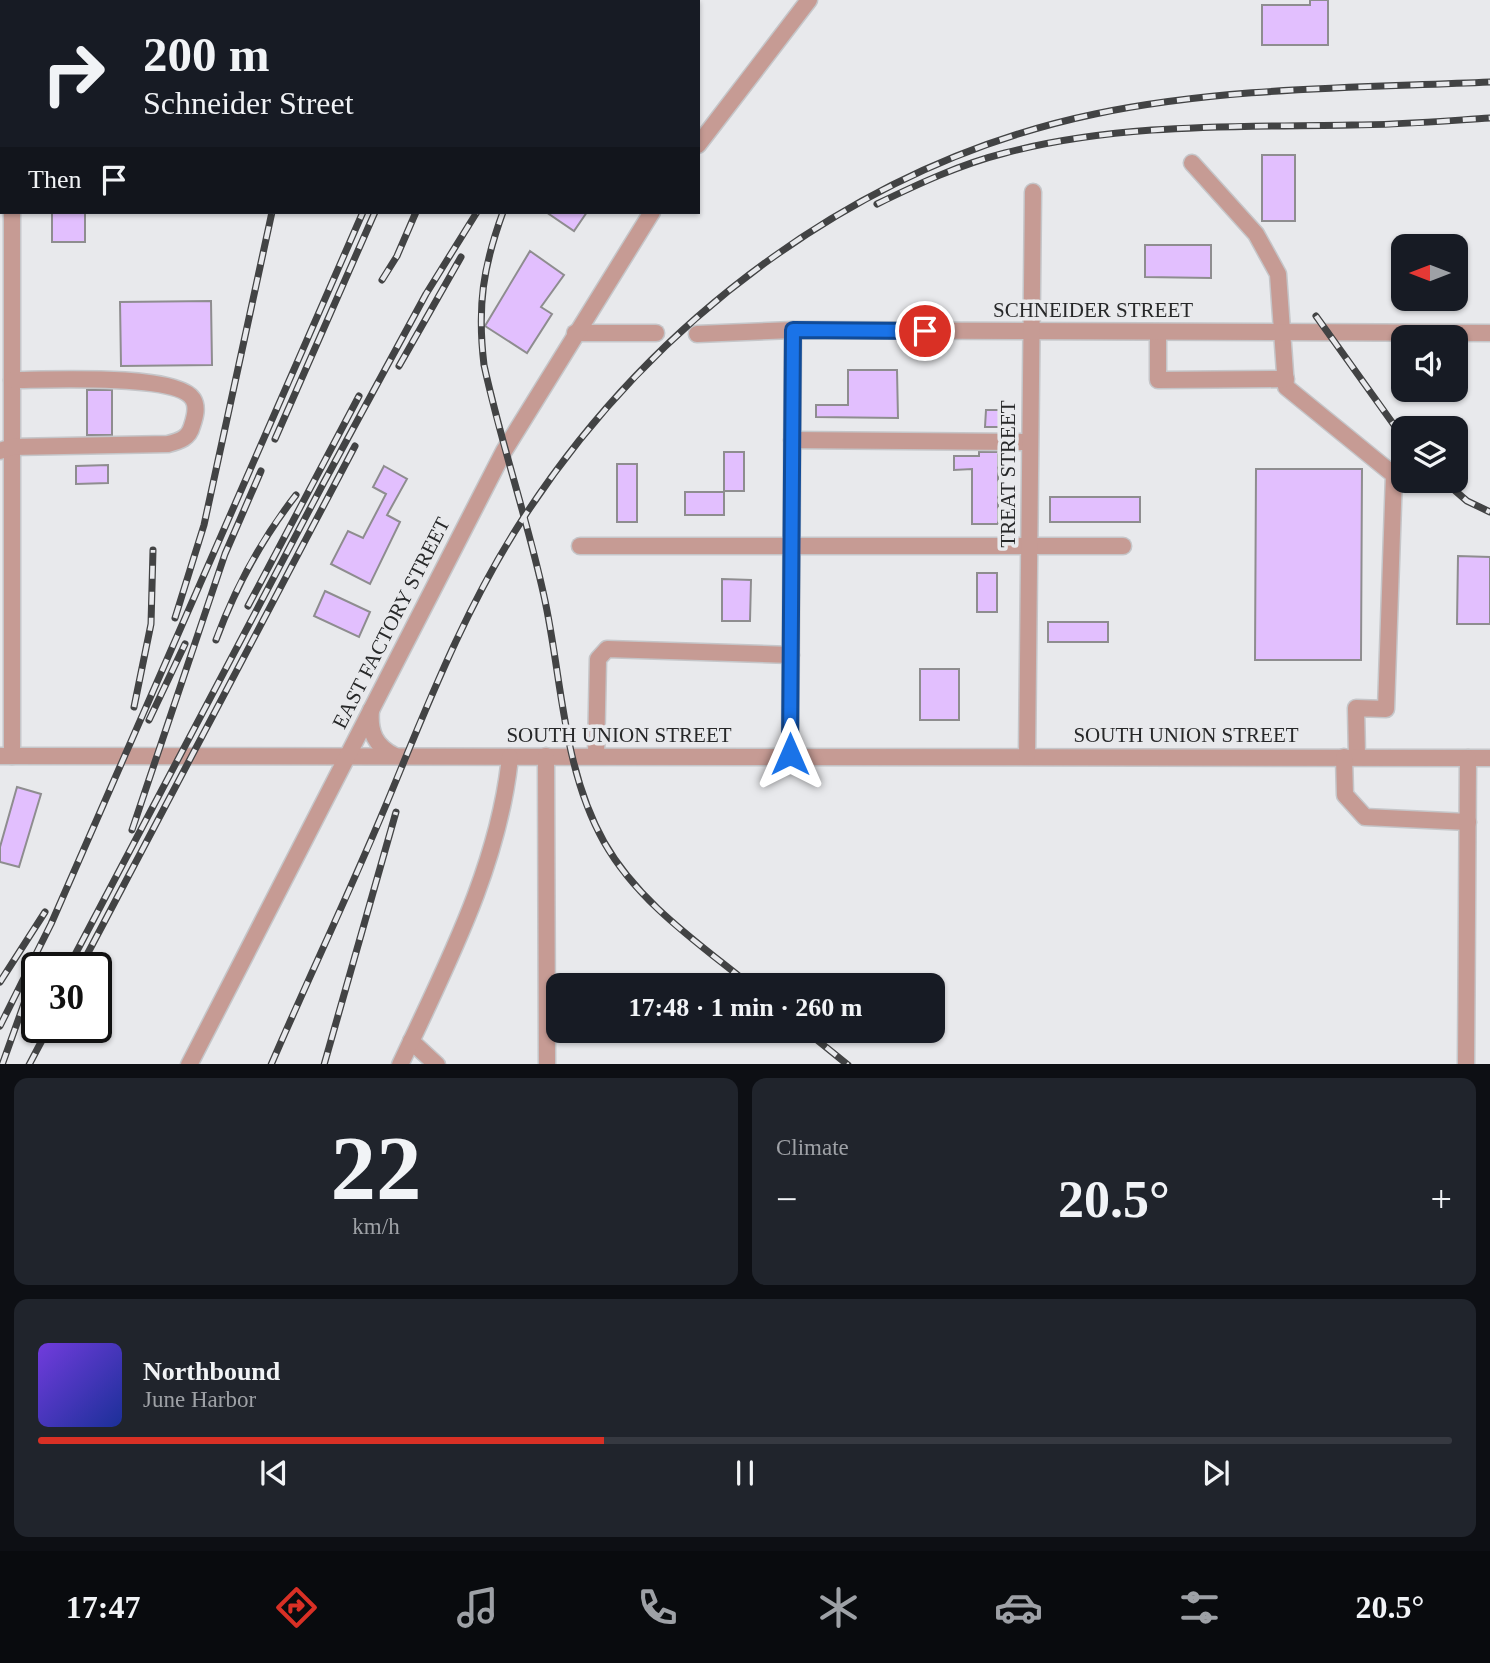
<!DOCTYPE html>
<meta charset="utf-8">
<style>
body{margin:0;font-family:"Times New Roman",serif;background:#20242c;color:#f1f3f6;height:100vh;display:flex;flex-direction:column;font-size:26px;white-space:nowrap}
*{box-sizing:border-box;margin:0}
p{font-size:23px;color:#9ea1a6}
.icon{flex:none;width:38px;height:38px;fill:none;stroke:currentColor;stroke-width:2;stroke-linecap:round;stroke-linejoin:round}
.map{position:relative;height:1064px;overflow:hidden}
.side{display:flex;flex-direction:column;gap:14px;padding:14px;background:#0d0f14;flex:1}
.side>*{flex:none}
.banner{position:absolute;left:0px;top:0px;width:700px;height:214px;box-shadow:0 2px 5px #0004;background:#171b24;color:#f1f3f6;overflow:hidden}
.needle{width:46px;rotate:270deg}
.buttons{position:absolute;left:1391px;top:234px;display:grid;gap:14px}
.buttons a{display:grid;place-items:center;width:77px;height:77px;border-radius:14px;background:#171b24;box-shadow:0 2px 5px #0004;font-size:35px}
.speed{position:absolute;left:21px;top:952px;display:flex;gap:14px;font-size:35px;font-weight:700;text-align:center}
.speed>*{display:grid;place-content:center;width:91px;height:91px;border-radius:50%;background:#171b24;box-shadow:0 2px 5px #0004;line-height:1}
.speed .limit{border:4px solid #111;border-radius:10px;background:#fff;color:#111}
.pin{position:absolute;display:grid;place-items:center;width:60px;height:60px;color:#fff;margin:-30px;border:4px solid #fff;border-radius:50%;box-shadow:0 2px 7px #0007}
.me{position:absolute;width:77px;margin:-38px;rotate:0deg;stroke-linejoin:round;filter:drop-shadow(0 0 5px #0008)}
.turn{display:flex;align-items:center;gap:24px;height:147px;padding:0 28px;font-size:32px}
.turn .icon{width:91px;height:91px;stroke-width:2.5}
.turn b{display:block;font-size:49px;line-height:60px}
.then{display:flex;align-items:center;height:66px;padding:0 28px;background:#0003;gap:14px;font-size:26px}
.big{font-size:52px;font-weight:600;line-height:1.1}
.side .widget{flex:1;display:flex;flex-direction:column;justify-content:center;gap:10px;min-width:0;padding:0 24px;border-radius:14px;background:#20242c}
.side .dial{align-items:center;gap:0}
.dial b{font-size:91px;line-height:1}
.song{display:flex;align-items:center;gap:21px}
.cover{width:84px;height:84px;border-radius:10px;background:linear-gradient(135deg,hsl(260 70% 55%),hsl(230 70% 35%))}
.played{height:7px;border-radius:4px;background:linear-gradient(90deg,#d93025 40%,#363941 40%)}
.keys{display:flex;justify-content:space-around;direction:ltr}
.heat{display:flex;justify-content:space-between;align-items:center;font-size:38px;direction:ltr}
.side .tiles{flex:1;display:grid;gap:14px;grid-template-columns:1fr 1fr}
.widget:last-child{grid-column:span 2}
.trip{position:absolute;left:546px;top:973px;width:399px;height:70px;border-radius:14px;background:#171b24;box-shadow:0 2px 5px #0004;font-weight:600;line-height:70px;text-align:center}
.tab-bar{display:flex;height:112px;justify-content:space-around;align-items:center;background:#090b0e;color:#9ea1a6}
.tab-bar .icon{width:49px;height:49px}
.tab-bar .on{color:#d93025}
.tab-bar b{font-size:32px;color:#f1f3f6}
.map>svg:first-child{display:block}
.building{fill:#e2bffe;stroke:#8e8d8f;stroke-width:2}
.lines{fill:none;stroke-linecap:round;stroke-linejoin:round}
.minor-casing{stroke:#c5c6c9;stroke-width:19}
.minor{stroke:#c69b94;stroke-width:16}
.rail-casing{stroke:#424344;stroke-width:7}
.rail{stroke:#e8e9ec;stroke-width:4.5;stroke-dasharray:13;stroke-linecap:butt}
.route-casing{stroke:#114b97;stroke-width:18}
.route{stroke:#1a73e8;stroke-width:12}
.labels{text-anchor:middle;stroke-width:7;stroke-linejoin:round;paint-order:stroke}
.street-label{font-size:21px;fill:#272829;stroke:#e8e9ec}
</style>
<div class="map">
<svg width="1490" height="1065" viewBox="0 0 1490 1065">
<rect width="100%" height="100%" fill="#e8e9ec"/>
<g class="building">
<polygon points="1310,0 1328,0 1328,45 1262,45 1262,5 1310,5"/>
<rect x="1262" y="155" width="33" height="66"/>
<rect x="52" y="212" width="33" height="30"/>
<polygon points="546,212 587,212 574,231"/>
<polygon points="1145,245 1211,245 1211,278 1145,277"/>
<polygon points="530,251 564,275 541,307 552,314 527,353 485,326"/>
<polygon points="211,301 212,365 121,366 120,302"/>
<polygon points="848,370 897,370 898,418 816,417 816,405 848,405"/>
<rect x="87" y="390" width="25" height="45"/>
<polygon points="986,410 1003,410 1002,427 985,427"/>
<rect x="724" y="452" width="20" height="39"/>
<polygon points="979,452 998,452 998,524 972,524 972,469 954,470 954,456 979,456"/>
<rect x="617" y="464" width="20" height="58"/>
<polygon points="108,465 108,483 76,484 76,466"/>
<polygon points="384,466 407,479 387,515 400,522 370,584 331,564 348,531 363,538 386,494 373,487"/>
<polygon points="1256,469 1362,469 1361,660 1255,660"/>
<rect x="685" y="492" width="39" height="23"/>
<rect x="1050" y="497" width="90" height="25"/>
<polygon points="1458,556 1490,557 1490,624 1457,624"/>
<rect x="977" y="573" width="20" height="39"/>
<polygon points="722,579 751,580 750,621 722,621"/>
<polygon points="325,591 370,612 359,637 314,616"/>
<rect x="1048" y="622" width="60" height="20"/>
<rect x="920" y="669" width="39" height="51"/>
<polygon points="17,787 41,794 19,867 0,862 0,847"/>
</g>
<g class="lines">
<g class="minor-casing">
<g id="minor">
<polyline points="0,4 2,4"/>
<polyline points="0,109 2,109"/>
<polyline points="698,145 809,0"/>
<polyline points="1192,163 1256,234 1278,274 1286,387 1394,475 1386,709 1356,708 1357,757"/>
<polyline points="12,212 12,756"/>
<polyline points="1158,332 1158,380 1286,379"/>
<polyline points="575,333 656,333"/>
<polyline points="697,334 793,330 1490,333"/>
<polyline points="792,440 1029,442"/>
<path d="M0 451 12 447 168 444C180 441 189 438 192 426 195 417 198 407 193 399 177 373 44 380 12 380"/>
<polyline points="580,546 1123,546"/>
<path d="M371 710C369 732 375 746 395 756"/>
<polyline points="790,754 793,330"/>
<polyline points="596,755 598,659 607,649 791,655"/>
<polyline points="0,756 1490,758"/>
<polyline points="546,756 547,1065"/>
<polyline points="1027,756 1033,192"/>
<polyline points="1344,757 1345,795 1365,817 1468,822"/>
<polyline points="411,1041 437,1065"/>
<polyline points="189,1065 504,451 652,212"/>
<path d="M400 1065C446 966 499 866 510 757"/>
<polyline points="1466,1065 1468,758"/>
</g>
</g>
<use href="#minor" class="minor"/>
<g class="rail-casing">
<g id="rail">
<polyline points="316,2 316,0"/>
<polyline points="329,2 329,0"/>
<polyline points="344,2 344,0"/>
<polyline points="455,2 455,0"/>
<polyline points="467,2 468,0"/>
<polyline points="508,2 509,0"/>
<polyline points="575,2 576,0"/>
<polyline points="593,2 593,0"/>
<polyline points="617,2 619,0"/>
<polyline points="630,2 631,0"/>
<polyline points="665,2 667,0"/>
<path d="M877 204C918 184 961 164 1005 153 1120 123 1235 127 1352 125 1398 125 1444 121 1490 118"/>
<path d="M503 212C483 267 477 306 484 365 501 443 527 518 544 596 562 677 562 767 604 842 638 902 697 942 750 985"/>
<polyline points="382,280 397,256 416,212"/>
<polyline points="1316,316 1404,439"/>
<polyline points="399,366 461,257"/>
<polyline points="275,439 375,212"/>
<polyline points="1444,481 1467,501 1490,512"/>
<polyline points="248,606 359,396"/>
<polyline points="175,618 204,525 272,212"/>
<path d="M216 640C236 586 261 540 296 495"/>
<polyline points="134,707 151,624 153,550"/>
<polyline points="149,720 185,644"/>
<polyline points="132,830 225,554 261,471"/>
<polyline points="68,968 323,484 426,294 477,212"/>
<polyline points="80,968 355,446"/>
<polyline points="0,982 45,912"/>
<polyline points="0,1026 51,924 363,212"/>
<polyline points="806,1031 848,1065"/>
<polyline points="2,1065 30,987"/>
<polyline points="29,1065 49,1027"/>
<path d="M271 1065C311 972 355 881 393 788 431 696 469 601 524 517 654 318 860 163 1095 114 1224 87 1359 88 1490 82"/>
<polyline points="324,1065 396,812"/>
</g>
</g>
<use href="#rail" class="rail"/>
</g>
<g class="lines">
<g class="route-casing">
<polyline id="route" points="790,754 793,330 925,331"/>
</g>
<use href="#route" class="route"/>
</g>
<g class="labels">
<g class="street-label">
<text x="1093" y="317">SCHNEIDER STREET</text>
<text transform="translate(1008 474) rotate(-90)" y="7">TREAT STREET</text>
<text transform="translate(391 623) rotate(-63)" y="7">EAST FACTORY STREET</text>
<text x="619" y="742">SOUTH UNION STREET</text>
<text x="1186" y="742">SOUTH UNION STREET</text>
</g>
</g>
</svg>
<div class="buttons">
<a><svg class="needle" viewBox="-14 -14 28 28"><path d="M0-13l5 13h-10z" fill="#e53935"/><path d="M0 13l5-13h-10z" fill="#9ea1a6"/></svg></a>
<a><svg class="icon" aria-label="sound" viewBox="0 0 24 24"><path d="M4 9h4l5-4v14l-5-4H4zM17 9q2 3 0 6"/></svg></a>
<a><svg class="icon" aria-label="layers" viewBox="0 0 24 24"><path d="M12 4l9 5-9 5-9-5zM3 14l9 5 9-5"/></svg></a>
</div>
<div class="speed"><div class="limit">30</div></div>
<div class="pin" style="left:925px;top:331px;background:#d93025"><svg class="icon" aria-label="arrive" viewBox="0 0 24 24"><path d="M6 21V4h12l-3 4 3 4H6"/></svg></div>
<svg class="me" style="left:790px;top:754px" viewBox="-20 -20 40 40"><path d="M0-17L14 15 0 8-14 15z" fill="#1a73e8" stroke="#fff" stroke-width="4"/></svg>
<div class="trip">17:48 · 1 min · 260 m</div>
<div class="banner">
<div class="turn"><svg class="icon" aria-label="right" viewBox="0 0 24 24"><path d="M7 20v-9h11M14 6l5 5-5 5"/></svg><div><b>200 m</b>Schneider Street</div></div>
<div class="then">Then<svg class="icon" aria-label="arrive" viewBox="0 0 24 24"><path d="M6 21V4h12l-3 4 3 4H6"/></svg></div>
</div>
</div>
<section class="side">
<div class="tiles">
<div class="widget dial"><b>22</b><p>km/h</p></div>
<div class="widget"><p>Climate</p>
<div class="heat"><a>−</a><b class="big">20.5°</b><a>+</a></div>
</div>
<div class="widget">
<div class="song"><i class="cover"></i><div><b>Northbound</b><p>June Harbor</p></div></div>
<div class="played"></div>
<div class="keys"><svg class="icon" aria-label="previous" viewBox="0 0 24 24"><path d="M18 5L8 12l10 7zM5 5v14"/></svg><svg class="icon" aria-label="pause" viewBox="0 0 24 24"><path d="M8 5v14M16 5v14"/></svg><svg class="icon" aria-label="next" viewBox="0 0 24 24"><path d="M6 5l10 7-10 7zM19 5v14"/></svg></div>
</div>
</div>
</section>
<nav class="tab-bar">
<b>17:47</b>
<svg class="icon on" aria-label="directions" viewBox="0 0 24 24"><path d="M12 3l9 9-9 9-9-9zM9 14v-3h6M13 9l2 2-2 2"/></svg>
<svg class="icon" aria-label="music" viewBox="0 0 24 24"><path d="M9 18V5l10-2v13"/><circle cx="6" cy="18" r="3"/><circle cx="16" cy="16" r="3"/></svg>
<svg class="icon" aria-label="phone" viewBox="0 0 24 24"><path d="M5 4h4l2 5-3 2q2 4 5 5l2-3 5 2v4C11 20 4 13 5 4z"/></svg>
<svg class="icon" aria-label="climate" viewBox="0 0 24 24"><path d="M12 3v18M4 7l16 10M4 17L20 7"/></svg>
<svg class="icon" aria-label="car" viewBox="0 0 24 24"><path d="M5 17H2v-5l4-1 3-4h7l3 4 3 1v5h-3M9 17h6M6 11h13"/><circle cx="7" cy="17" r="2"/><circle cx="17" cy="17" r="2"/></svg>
<svg class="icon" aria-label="filters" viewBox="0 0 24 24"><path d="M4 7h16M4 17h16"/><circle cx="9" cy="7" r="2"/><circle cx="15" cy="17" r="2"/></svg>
<b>20.5°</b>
</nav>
